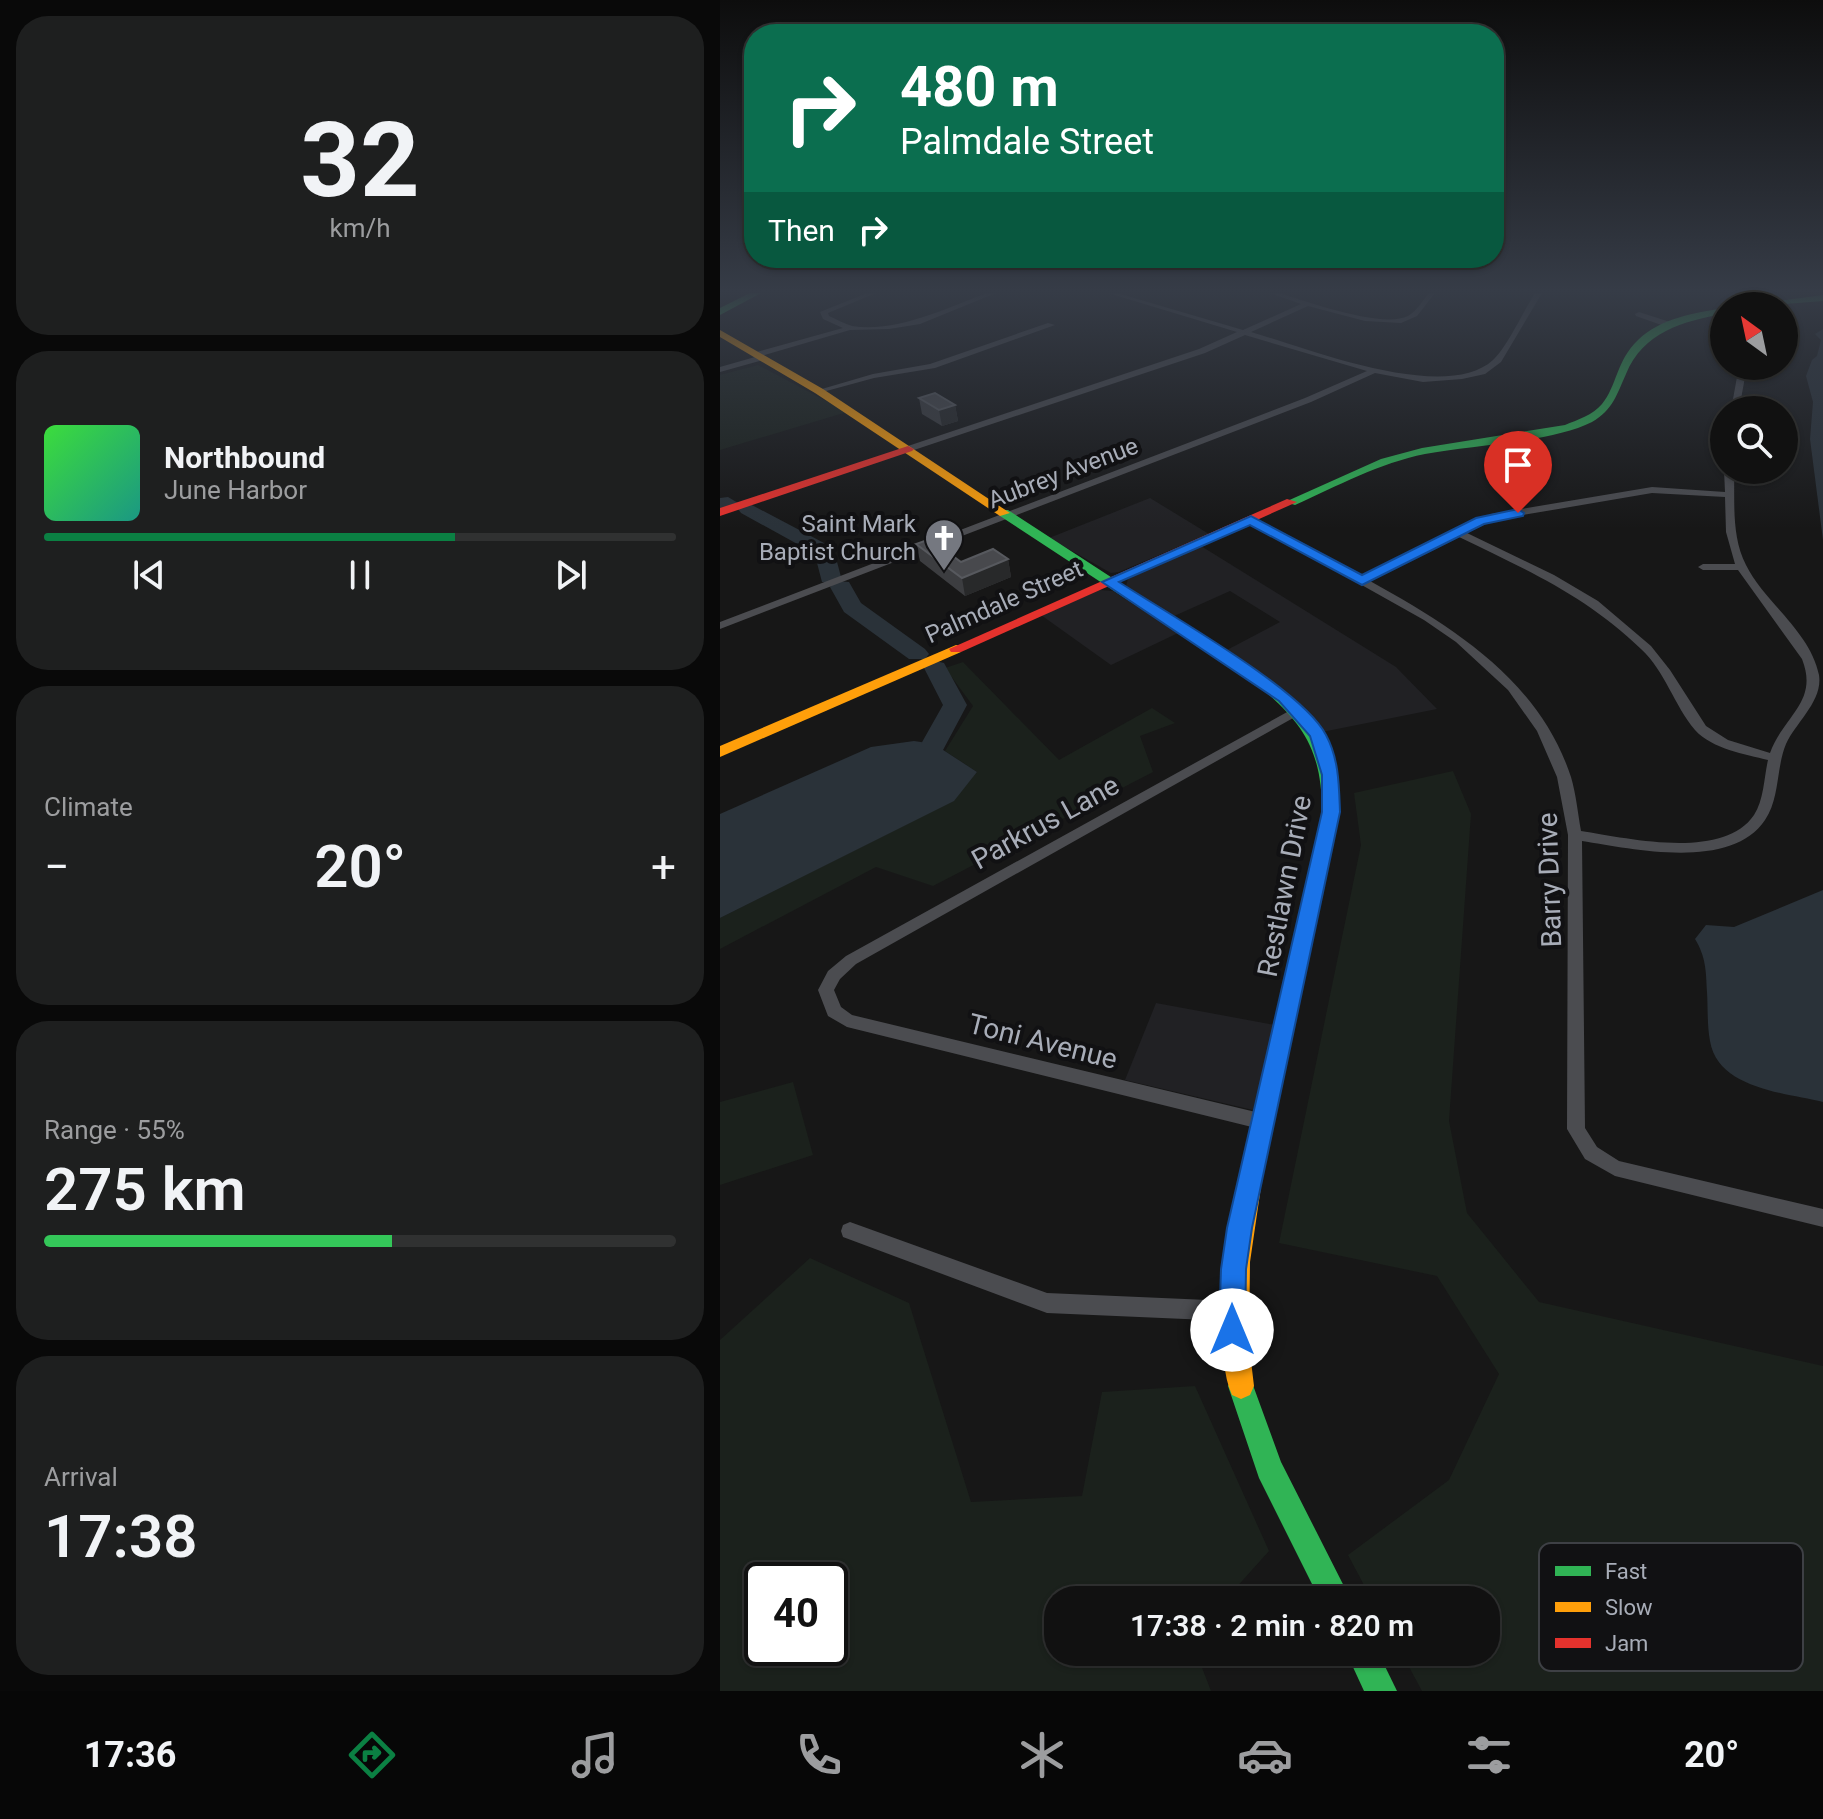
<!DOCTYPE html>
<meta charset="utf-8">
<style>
body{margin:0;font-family:Roboto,sans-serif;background:#1e1f1f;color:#f1f3f6;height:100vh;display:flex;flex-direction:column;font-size:30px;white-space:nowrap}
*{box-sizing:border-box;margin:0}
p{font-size:26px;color:#9c9d9f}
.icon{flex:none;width:44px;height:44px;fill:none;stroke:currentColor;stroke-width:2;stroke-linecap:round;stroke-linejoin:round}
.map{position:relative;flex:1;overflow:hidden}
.panel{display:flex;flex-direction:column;gap:16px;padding:16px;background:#090909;width:720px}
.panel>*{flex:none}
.top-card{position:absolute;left:24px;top:24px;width:760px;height:244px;border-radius:32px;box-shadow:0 2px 6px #0004,0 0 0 2px #303131;background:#0b6e4f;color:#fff;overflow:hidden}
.needle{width:52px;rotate:327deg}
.tools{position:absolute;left:990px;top:292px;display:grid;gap:16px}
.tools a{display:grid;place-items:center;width:88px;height:88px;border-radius:50%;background:#111;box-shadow:0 2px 6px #0004,0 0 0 2px #303131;font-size:40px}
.speed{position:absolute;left:24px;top:1562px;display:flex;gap:16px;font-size:40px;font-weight:700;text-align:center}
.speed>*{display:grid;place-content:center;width:104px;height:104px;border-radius:50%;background:#111;box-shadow:0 2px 6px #0004,0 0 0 2px #303131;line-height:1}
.speed .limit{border:4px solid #111;border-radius:12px;background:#fff;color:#111}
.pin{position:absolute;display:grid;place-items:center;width:68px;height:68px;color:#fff;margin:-82px -34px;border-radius:50% 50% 50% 0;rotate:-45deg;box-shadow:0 0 8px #0007}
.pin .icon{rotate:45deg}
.me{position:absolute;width:88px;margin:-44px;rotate:0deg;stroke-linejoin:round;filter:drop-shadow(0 0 6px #0008)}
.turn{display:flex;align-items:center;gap:28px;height:168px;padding:0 24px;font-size:36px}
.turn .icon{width:104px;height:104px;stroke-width:2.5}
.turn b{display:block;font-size:56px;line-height:68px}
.then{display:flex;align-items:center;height:76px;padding:0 24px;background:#0003;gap:16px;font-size:30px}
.big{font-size:60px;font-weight:600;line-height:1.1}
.panel .widget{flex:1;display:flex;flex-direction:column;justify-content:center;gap:12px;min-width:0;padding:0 28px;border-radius:32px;background:#1e1f1f}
.panel .dial{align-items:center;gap:0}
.dial b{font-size:104px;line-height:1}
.song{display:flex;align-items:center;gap:24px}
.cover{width:96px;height:96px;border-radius:12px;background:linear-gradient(135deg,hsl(120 70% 55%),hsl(170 70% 35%))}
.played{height:8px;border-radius:4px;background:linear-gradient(90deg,#0b8043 65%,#303131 65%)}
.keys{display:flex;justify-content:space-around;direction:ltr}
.heat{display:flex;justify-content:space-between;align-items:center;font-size:44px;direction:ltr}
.charge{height:12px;border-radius:6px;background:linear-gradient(90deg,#34c759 55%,#303131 0)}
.trip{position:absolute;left:324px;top:1586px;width:456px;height:80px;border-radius:32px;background:#111;box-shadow:0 2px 6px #0004,0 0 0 2px #303131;font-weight:600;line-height:80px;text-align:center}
.tab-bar{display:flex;height:128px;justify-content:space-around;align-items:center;background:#070707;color:#9c9d9f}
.tab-bar .icon{width:56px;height:56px}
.tab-bar .active{color:#0b8043}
.tab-bar b{font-size:36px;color:#f1f3f6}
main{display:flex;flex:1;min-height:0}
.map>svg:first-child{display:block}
.built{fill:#212124}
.green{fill:#1b211c;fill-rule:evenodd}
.water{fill:#2a3239}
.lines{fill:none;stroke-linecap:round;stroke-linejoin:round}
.river{fill:#2a3239;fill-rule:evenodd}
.street{fill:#4b4c50;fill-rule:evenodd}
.fast{fill:#30b455;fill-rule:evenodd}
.slow{fill:#ff9f0a;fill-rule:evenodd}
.jam{fill:#e5322d;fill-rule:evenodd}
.wall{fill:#3c3d40}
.shaded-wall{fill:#28292a}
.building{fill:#48494d;stroke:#57595e;stroke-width:2}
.route{fill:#1a73e8;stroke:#114b97;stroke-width:2}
.labels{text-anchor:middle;stroke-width:8;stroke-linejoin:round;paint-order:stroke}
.far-street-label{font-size:24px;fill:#a8adb8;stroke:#111113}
.far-poi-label{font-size:24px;fill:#a8adb8;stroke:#111113;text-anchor:end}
.street-label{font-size:28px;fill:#a8adb8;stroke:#111113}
.key{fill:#111113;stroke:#3e4045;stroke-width:2}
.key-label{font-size:22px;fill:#a8adb8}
</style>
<main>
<section class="panel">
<div class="widget dial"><b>32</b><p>km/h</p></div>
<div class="widget">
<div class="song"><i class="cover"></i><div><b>Northbound</b><p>June Harbor</p></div></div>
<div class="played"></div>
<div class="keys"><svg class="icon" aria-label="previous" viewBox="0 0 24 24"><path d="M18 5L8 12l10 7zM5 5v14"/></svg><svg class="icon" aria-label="pause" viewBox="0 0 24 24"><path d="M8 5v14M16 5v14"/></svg><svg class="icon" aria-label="next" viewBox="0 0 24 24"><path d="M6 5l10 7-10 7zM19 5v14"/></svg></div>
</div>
<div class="widget"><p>Climate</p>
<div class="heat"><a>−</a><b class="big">20°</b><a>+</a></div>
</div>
<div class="widget"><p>Range · 55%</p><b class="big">275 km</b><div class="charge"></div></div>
<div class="widget"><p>Arrival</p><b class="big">17:38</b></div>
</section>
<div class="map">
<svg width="1103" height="1691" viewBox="0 0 1103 1691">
<rect width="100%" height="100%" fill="#171717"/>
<g class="built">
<polygon points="430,498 489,534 399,572 391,573 329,538"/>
<polygon points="481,546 676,667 717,709 602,732 584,707 505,651 560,622 510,591 452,617 406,586 408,579"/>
<polygon points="380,590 393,591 458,633 391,665 321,615"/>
<polygon points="436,1003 555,1025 533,1110 405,1080"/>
</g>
<g class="green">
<polygon points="38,365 127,412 0,450 0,375"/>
<polygon points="243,662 339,760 432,708 455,723 420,736 433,772 213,886 156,867 0,949 0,918 234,800 257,772 225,751 253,706 225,668"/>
<polygon points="733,771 751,814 729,1121 747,1213 819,1302 1103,1366 1103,1691 702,1691 681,1652 766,1652 766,1600 652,1600 628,1555 729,1480 779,1374 717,1276 559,1243 641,845 634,793"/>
<polygon points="73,1082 93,1155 0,1185 0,1102"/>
<path d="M90 1258 189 1303 251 1502 362 1496 382 1392 475 1386 549 1551 505 1600H338V1652H476L491 1691H0V1340ZM110 1580V1648H42V1580Z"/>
</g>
<g class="water">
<polygon points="1103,329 1103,540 1090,439 1093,402 1086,376 1092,360 1097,356 1101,340 1095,334"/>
<polygon points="194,741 214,744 257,772 234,801 0,918 0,814 151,747"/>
<path d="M1103 890V1102C1066 1093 998 1089 990 1041 987 1025 988 1008 987 992 986 971 986 957 975 939L986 925 1014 927Z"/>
</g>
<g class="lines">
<g class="river">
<polygon points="8,497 18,503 15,507 0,510 0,498"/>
<polygon points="28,503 104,543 116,558 121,577 118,581 129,582 141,603 205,649 209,654 205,659 189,659 124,612 110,587 113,583 102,582 96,559 90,551 21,513 18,509 21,505"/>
<polygon points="216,661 224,663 247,705 223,750 205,750 201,744 223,705 204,668 208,663"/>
</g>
<g class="street">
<path d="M147 293H156L108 313 109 316C116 319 125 324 132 326 177 333 226 308 267 293H276L200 324 169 329 130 330 41 356 43 360 0 372V367L35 357 33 353 123 328 103 319 100 312Z"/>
<path d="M388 293H397L523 330 581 304 550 293H559C586 301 662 329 688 316 697 311 703 300 709 293H715L697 316 681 323 645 321 588 306 531 332C587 348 725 404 773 360 787 347 804 310 815 293H822L781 362 765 374 742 379 703 382 655 373 591 402 0 629V622L585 398 647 371 525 335 485 353 191 451H185V447L479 349 517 332Z"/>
<polygon points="919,312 953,323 954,325 947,327 916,316 915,314"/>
<polygon points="328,323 335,325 215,368 154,378 99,393 95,391 153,374 210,364"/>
<polygon points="1019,366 1027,366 1019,410 1011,410"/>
<path d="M1004 470H1014C1015 501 1011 536 1026 565 1045 603 1090 631 1099 675 1103 701 1076 722 1066 744 1056 768 1060 798 1045 820 1011 871 913 849 862 841L865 1128 877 1147 899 1161 1103 1209V1227L895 1176 865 1159 847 1129 848 835 837 777 817 731 788 690 736 642 704 620 526 520 534 518 642 577 734 530 771 514 932 487 1005 492ZM932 493 1005 497 1006 532 1015 564H983L978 567 983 570H1018L1082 659C1099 702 1064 715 1050 753L1008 740 986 726 950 670 931 646 878 601 834 575 747 533 774 520ZM739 537C807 570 866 596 921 649 945 671 954 705 975 730 992 749 1025 754 1048 760 1044 777 1044 800 1034 815 1003 861 907 838 861 831 858 814 856 794 851 777 819 680 733 627 650 581Z"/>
<polygon points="578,706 582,707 584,710 582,713 136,964 120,979 114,990 121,1007 132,1015 544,1114 550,1117 553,1122 550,1127 544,1130 127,1027 108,1016 98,990 108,971 126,956"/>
<polygon points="130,1222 327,1293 511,1301 518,1304 521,1311 518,1318 511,1321 327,1313 123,1237 121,1231 123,1225"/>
</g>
<g class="fast">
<polygon points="30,293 41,293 0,315 0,308"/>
<polygon points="1103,295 1103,301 1038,306 1043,303"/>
<path d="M1004 308V314C963 321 923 332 906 374 897 394 893 410 872 422 833 442 752 445 705 454 660 463 617 486 575 505L565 502 661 459 702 448 845 425C857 420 873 415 882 404 897 386 896 361 918 340 941 318 974 313 1004 308Z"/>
<path d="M280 510H288L546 678C595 716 619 748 620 812L565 1065 557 1068 549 1065 546 1059 602 812C602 750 583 722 536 684L280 516Z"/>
<polygon points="521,1373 530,1377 561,1462 631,1600 600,1600 539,1478 508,1386 512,1377"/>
<polygon points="626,1652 658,1652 677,1691 644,1691"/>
</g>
<g class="slow">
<polygon points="0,330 103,389 290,513 280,516 95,393 0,337"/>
<polygon points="236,645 241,646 241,652 0,757 0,746"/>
<path d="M557 1050 565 1053 568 1059 542 1180 530 1262 529 1344 534 1386 530 1395 521 1399 512 1395C503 1375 503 1350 503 1328 501 1236 526 1148 546 1059L549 1053Z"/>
</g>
<g class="jam">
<polygon points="188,446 194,449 192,451 0,516 0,508"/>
<polygon points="567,499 577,502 241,652 231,652 229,649"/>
</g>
</g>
<g class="wall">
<polygon points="199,398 235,405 238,421 222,426 202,414"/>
<polygon points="196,544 241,562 288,559 291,577 245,596 200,561"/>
</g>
<g class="shaded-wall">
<polygon points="235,405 238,421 222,426 219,410"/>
<polygon points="288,559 291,577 245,596 242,578"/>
</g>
<g class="building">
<polygon points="215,393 235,405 219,410 199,398"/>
<polygon points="210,539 241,562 273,549 288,559 242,578 196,544"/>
</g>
<linearGradient id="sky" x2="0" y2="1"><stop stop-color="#0d0d0d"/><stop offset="0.55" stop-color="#363c47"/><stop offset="1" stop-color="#363c47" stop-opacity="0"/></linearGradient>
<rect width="1103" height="529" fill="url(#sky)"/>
<path class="route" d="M798 509 804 513 803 516 764 524 642 585 530 525 399 582C448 614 582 689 606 735 619 759 619 786 620 812L532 1228 526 1269 525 1330 522 1339 512 1343 503 1339 499 1330 501 1269 507 1228 602 812V775L590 736 559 701 382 582 531 516 642 575 756 518Z"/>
<defs>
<g id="church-pin" transform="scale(2)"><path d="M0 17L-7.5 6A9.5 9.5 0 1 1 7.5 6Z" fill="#757880" stroke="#111113"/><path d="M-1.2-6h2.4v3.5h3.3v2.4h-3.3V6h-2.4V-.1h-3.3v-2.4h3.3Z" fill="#fff"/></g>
</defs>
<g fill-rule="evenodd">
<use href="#church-pin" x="224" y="538"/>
</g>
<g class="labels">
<g class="far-street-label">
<text transform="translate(343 473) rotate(-21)" y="8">Aubrey Avenue</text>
<text transform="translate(284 602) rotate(-24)" y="8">Palmdale Street</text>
</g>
<g class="far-poi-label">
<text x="196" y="532">Saint Mark<tspan x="196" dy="28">Baptist Church</tspan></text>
</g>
<g class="street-label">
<text transform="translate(325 822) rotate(-29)" y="10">Parkrus Lane</text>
<text transform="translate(829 880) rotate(-92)" y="10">Barry Drive</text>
<text transform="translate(564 886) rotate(-79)" y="10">Restlawn Drive</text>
<text transform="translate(323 1041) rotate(14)" y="10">Toni Avenue</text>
</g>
</g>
<rect x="819" y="1543" width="264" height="128" rx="12" class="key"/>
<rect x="835" y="1566" width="36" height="10" fill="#30b455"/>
<rect x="835" y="1602" width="36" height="10" fill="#ff9f0a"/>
<rect x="835" y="1638" width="36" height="10" fill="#e5322d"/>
<g class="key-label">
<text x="885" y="1579">Fast</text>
<text x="885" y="1615">Slow</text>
<text x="885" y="1651">Jam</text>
</g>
</svg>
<div class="tools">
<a><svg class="needle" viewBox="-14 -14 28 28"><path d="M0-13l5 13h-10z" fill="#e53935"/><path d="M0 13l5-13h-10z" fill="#9c9d9f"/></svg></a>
<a><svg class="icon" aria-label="search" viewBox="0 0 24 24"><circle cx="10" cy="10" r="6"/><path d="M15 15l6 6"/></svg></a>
</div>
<div class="speed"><div class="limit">40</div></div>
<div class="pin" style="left:798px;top:513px;background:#d93025"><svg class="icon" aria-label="arrive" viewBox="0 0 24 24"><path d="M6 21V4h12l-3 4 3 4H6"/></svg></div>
<svg class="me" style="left:512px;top:1330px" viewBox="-20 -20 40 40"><circle r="19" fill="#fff"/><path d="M0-13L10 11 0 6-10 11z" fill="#1a73e8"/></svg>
<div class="trip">17:38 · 2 min · 820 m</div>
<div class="top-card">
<div class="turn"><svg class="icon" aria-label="right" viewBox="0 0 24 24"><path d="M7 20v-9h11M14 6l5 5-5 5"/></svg><div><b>480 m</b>Palmdale Street</div></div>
<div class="then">Then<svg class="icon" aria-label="right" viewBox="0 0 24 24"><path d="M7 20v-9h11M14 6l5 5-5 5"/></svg></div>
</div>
</div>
</main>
<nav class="tab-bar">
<b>17:36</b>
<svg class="icon active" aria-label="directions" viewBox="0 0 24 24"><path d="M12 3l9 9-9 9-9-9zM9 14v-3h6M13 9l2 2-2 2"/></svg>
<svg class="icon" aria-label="music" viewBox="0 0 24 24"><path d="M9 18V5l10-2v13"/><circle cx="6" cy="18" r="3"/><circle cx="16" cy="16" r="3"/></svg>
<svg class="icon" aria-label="phone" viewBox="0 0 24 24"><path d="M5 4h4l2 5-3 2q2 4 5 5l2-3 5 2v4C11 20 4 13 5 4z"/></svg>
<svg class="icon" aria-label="climate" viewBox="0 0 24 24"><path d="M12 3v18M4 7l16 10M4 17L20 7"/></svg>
<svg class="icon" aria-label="car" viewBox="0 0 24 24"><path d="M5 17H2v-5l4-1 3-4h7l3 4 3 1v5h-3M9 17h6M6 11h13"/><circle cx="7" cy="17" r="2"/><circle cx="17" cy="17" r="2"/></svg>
<svg class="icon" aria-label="filters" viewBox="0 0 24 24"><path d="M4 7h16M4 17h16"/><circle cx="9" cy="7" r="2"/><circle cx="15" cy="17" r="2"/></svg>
<b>20°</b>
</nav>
